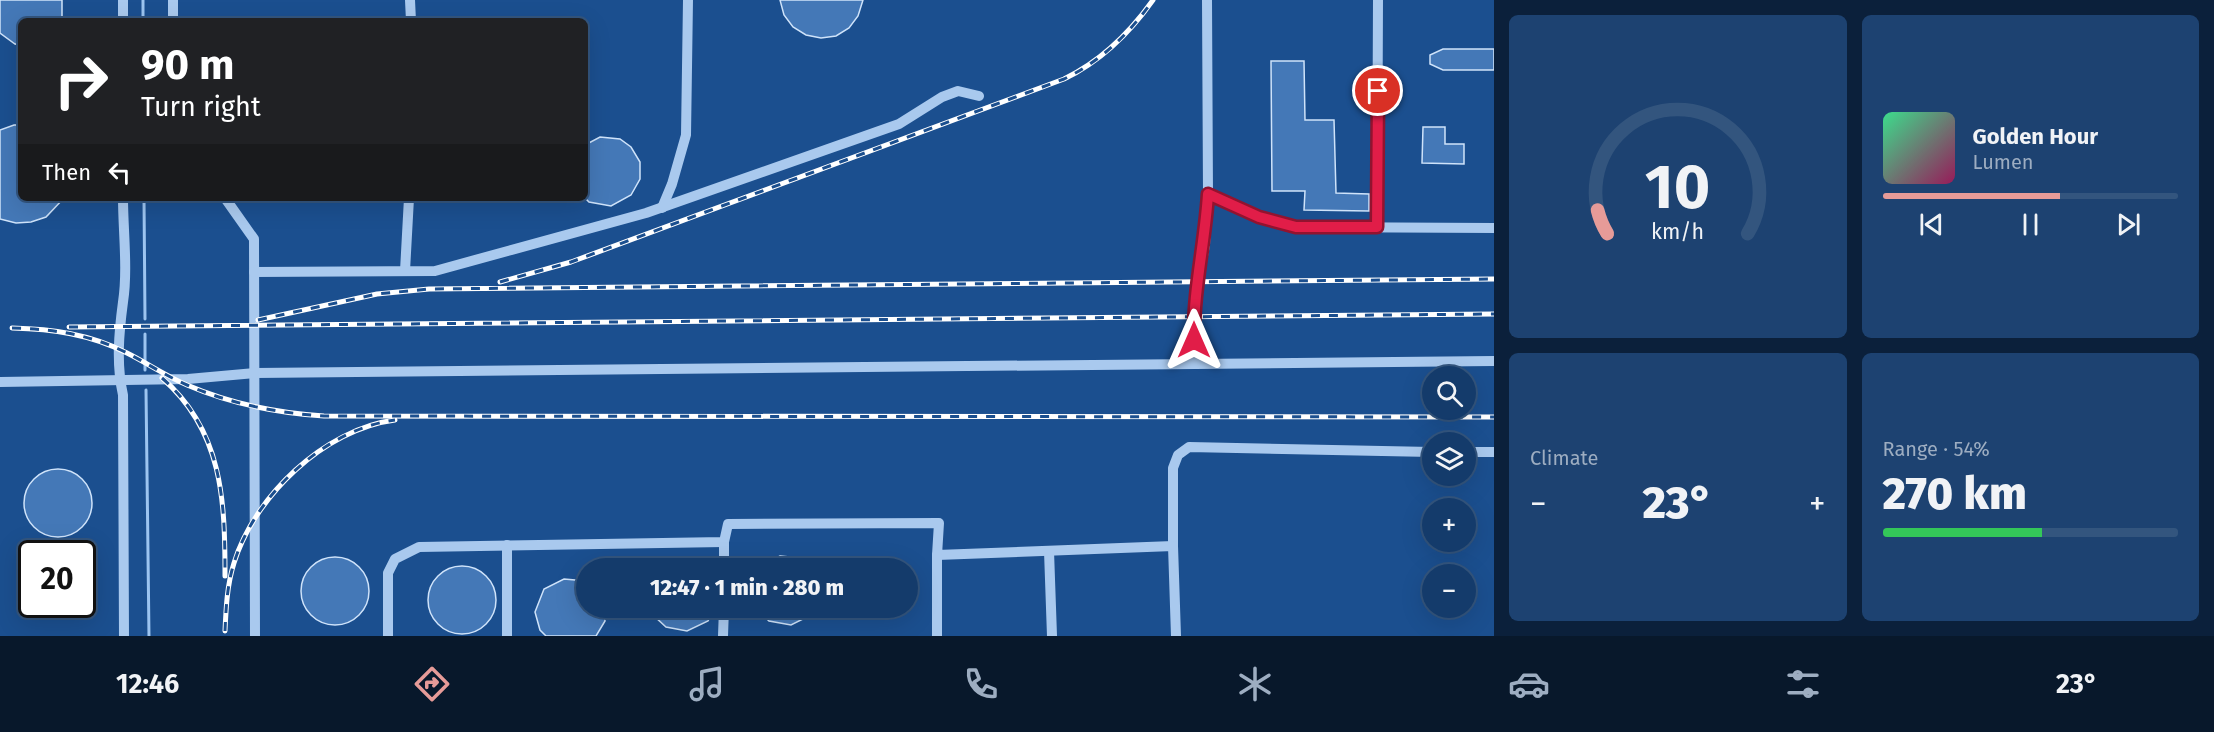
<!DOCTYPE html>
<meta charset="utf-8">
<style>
body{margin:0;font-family:"Fira Sans",sans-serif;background:#1d4271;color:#f1f3f6;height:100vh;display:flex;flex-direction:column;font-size:22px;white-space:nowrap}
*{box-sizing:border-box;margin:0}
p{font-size:20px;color:#9dadc1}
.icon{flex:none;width:33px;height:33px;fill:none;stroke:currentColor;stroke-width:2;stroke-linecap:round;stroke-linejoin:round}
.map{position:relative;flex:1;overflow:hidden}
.panel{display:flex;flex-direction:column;gap:15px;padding:15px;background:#0b203b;width:720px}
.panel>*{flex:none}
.guide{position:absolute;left:18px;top:18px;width:570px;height:183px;border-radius:9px;box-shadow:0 6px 24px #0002,0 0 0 2px #33557e;background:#202124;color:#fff;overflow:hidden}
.controls{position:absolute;left:1422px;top:366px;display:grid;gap:12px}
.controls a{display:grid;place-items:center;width:54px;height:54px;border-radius:50%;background:#143b6b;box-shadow:0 6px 24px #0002,0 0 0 2px #33557e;font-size:30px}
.speed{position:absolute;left:18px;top:540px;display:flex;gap:12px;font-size:30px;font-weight:700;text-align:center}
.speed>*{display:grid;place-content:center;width:78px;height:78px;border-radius:50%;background:#143b6b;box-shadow:0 6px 24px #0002,0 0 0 2px #33557e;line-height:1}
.speed .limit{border:3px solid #111;border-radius:9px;background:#fff;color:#111}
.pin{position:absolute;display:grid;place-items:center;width:51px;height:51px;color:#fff;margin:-26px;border:3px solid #fff;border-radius:50%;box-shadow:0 2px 6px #0007}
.me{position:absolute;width:66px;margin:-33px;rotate:0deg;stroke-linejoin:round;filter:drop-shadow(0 0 4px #0008)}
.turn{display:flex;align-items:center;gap:21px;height:126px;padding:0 24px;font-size:27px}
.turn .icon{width:78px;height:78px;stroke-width:2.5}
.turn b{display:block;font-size:42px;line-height:51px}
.then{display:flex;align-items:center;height:57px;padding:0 24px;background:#0003;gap:12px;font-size:22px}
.big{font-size:45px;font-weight:800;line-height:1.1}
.panel .tile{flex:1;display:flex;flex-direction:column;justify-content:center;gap:9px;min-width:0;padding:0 21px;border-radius:9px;background:#1d4271}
.panel .dial{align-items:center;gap:0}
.dial svg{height:156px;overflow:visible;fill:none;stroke:#33557e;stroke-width:7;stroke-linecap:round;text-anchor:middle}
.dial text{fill:#f1f3f6;stroke:none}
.song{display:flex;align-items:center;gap:18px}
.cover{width:72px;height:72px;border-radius:9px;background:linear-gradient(135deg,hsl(150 70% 55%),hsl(330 70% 35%))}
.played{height:6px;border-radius:3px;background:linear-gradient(90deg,#e69b98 60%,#33557e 60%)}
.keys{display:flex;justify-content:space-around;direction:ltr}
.heat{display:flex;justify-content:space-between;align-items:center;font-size:33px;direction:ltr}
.charge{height:9px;border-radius:4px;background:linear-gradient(90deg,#34c759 54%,#33557e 0)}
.panel .tiles{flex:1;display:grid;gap:15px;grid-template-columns:repeat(2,1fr)}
.trip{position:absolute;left:576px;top:558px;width:342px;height:60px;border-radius:30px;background:#143b6b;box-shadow:0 6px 24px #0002,0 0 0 2px #33557e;font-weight:800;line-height:60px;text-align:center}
.dock{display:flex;height:96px;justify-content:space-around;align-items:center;background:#08182b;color:#9dadc1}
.dock .icon{width:42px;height:42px}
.dock .current{color:#e69b98}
.dock b{font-size:27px;color:#f1f3f6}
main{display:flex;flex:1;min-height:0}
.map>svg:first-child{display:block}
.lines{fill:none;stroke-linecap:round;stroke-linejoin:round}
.stream{stroke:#9cc4f0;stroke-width:3}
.building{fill:#4478b7;stroke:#cfe3fa;stroke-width:1.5}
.minor{stroke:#a9c9ee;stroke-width:10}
.rail-casing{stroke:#fff;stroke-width:5}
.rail{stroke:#1b4f8f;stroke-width:3;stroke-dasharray:9;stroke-linecap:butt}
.route-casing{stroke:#92132f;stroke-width:15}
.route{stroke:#e11d48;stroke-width:10}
</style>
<main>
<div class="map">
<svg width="1494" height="636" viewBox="0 0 1494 636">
<rect width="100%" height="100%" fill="#1b4f8f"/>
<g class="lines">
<g class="stream">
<polyline points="143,0 143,21"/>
<polyline points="144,198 145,319"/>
<polyline points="145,334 145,370"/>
<polyline points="146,390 149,636"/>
</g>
</g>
<g class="building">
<polygon points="0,0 62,0 62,21 21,21 21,45 15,44 0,33"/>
<polygon points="780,0 863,0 858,16 849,28 836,36 821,38 806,35 793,27 784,15"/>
<polygon points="1443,49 1494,49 1494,70 1443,70 1430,64 1430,55"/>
<polygon points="1271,61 1304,61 1305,120 1334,120 1336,193 1369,194 1369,211 1304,210 1305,191 1272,191"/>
<polygon points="14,125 21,125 21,198 64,198 46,217 31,222 16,223 0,219 0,130"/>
<polygon points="1423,127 1445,127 1445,144 1464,144 1464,164 1422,163"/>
<polygon points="600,137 620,139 631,147 640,162 640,179 631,195 611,206 589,202 585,198 585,145"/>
<circle cx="58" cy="503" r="34"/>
<polygon points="780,556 800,558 815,568 757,568"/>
<circle cx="335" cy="591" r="34"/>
<circle cx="462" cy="600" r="34"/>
<polygon points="564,579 586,581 586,608 604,608 605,621 596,636 546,636 540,630 535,612 544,589"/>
<polygon points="651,608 715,608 708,621 687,631 666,627 652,614"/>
<polygon points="756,608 825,608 791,625 769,621"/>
</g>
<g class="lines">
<g class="minor">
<polyline points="123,0 123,21"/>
<polyline points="410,0 411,21"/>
<polyline points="173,21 173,0"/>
<polyline points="1208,194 1259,217 1296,227 1494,228"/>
<path d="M123 198C123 231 128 269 123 302 119 332 116 364 123 395L124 636"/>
<polyline points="225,198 254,239 255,636"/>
<polyline points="662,208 672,184 686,135 688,0"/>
<polyline points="1377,227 1378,0"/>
<polyline points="405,271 409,198"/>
<polyline points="254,272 435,271 646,213 899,124 942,97 958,91 979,96"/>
<polyline points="1194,364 1194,304 1205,245 1208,194 1207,0"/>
<polyline points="0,382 188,379 255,373 1494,361"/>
<polyline points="1466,452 1494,452"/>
<polyline points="1173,546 1173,468 1178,455 1189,447 1432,452"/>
<polyline points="1049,551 1052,636"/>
<polyline points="724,568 724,542"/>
<polyline points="388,636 388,573 395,559 419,547 724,542 728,524 939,523 937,555 1173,546 1176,636"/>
<polyline points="507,636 507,545"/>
<polyline points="723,636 724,608"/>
<polyline points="937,636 937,555"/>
</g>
<g class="rail-casing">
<g id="rail">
<path d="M500 282 571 262 1064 79C1101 61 1129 34 1153 0"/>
<polyline points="258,320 377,294 429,289 1494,279"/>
<polyline points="69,327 1494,314"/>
<path d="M12 328C52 329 90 334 127 353 147 363 166 376 187 385 231 404 277 413 324 416L1494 417"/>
<path d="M162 378C223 431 225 501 225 576"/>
<path d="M225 631C226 608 227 585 234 563 254 497 324 429 395 420"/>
</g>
</g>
<use href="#rail" class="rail"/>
</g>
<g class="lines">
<g class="route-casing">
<path id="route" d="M1194 340C1193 291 1205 243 1208 194L1259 217 1296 227H1377L1378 91"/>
</g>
<use href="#route" class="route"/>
</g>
</svg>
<div class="controls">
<a><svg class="icon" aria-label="search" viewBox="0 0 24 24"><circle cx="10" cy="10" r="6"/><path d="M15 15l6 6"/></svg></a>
<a><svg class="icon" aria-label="layers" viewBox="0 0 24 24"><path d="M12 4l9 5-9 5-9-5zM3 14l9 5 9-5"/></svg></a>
<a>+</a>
<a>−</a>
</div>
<div class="speed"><div class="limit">20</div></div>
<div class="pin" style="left:1378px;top:91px;background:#d93025"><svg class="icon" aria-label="arrive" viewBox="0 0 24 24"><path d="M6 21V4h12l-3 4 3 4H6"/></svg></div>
<svg class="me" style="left:1194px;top:340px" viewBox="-20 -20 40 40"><path d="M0-17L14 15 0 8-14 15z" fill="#e11d48" stroke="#fff" stroke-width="4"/></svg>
<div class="trip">12:47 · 1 min · 280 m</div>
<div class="guide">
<div class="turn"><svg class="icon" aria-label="right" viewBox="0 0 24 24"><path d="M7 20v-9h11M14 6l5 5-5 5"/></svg><div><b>90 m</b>Turn right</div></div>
<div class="then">Then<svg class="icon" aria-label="left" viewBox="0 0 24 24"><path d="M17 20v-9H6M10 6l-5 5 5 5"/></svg></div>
</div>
</div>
<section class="panel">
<div class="tiles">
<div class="tile dial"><svg viewBox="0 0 100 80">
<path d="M14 69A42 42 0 1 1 86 69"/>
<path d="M14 69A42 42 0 0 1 9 57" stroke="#e69b98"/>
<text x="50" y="56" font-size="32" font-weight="700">10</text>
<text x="50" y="72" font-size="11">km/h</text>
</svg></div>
<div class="tile">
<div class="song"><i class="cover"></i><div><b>Golden Hour</b><p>Lumen</p></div></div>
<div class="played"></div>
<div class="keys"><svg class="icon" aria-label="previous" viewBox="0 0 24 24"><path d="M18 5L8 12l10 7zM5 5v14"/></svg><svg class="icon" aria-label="pause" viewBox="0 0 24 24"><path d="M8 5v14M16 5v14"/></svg><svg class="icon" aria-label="next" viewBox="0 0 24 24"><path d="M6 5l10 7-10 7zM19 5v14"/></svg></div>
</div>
<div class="tile"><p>Climate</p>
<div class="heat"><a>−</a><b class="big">23°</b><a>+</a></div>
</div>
<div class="tile"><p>Range · 54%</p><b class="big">270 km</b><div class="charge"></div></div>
</div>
</section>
</main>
<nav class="dock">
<b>12:46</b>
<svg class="icon current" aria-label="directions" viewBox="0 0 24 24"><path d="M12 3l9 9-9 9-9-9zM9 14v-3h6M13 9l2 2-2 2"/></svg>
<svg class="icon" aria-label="music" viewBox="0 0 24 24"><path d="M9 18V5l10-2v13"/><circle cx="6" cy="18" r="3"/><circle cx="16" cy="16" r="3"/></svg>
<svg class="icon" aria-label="phone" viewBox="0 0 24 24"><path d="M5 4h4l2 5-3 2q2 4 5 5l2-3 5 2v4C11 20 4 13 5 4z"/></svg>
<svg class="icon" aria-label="climate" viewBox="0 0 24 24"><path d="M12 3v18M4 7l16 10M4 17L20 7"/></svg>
<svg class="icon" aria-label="car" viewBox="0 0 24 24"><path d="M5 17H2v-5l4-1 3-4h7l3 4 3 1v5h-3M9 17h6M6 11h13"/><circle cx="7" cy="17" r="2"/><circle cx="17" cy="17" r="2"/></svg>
<svg class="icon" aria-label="filters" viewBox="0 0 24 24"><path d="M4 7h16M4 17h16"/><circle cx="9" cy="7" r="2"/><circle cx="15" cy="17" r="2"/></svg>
<b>23°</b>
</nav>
